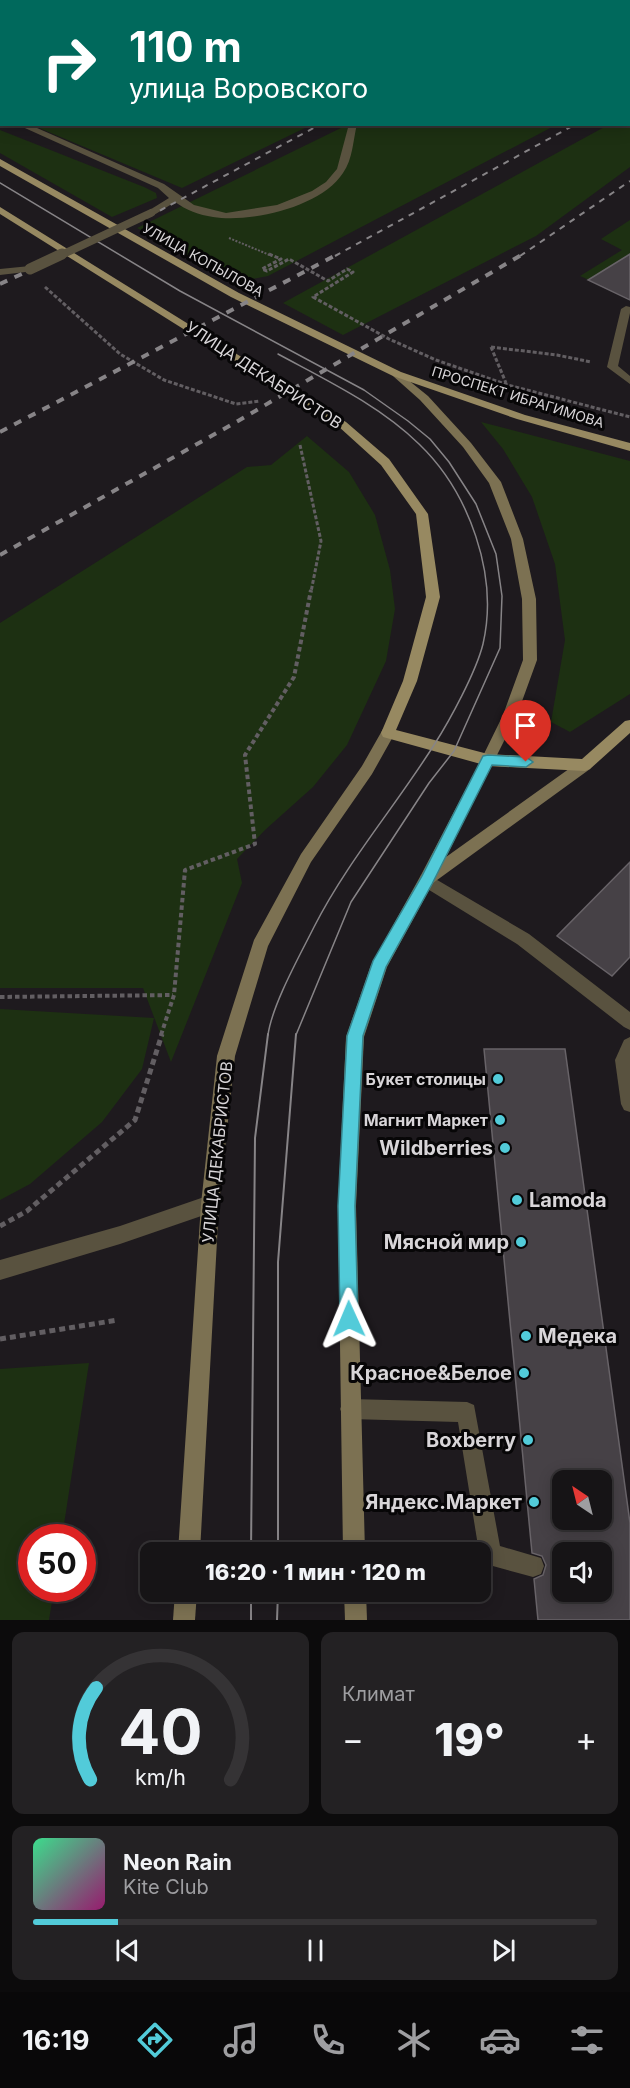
<!DOCTYPE html>
<html lang="ru">
<meta charset="utf-8">
<style>
body{margin:0;font-family:Inter,sans-serif;background:#232123;color:#f1f3f6;height:100vh;display:flex;flex-direction:column;font-size:22px;white-space:nowrap}
*{box-sizing:border-box;margin:0}
p{font-size:20px;color:#9e9ea1}
.icon{flex:none;width:33px;height:33px;fill:none;stroke:currentColor;stroke-width:2;stroke-linecap:round;stroke-linejoin:round}
.map{position:relative;height:1620px;overflow:hidden}
.sheet{display:flex;flex-direction:column;gap:12px;padding:12px;background:#0c0b0c;flex:1}
.sheet>*{flex:none}
.top-card{position:absolute;left:0px;top:0px;width:630px;height:126px;box-shadow:0 3px 15px #0003,0 0 0 2px #353335;background:#00695c;color:#fff;overflow:hidden}
.needle{width:39px;rotate:325deg}
.fabs{position:absolute;left:552px;top:1470px;display:grid;gap:12px}
.fabs a{display:grid;place-items:center;width:60px;height:60px;border-radius:12px;background:#161416;box-shadow:0 3px 15px #0003,0 0 0 2px #353335;font-size:30px}
.speed{position:absolute;left:18px;top:1524px;display:flex;gap:12px;font-size:30px;font-weight:700;text-align:center}
.speed>*{display:grid;place-content:center;width:78px;height:78px;border-radius:50%;background:#161416;box-shadow:0 3px 15px #0003,0 0 0 2px #353335;line-height:1}
.speed .limit{border:9px solid #d22;background:#fff;color:#111}
.pin{position:absolute;display:grid;place-items:center;width:51px;height:51px;color:#fff;margin:-62px -26px;border-radius:50% 50% 50% 0;rotate:-45deg;box-shadow:0 0 6px #0007}
.pin .icon{rotate:45deg}
.me{position:absolute;width:66px;margin:-33px;rotate:359deg;stroke-linejoin:round;filter:drop-shadow(0 0 4px #0008)}
.turn{display:flex;align-items:center;gap:21px;height:126px;padding:0 30px;font-size:27px}
.turn .icon{width:78px;height:78px;stroke-width:2.5}
.turn b{display:block;font-size:42px;line-height:51px}
.big{font-size:45px;font-weight:800;line-height:1.1}
.sheet .card{flex:1;display:flex;flex-direction:column;justify-content:center;gap:9px;min-width:0;padding:0 21px;border-radius:12px;background:#232123}
.sheet .dial{align-items:center;gap:0}
.dial svg{height:156px;overflow:visible;fill:none;stroke:#353335;stroke-width:7;stroke-linecap:round;text-anchor:middle}
.dial text{fill:#f1f3f6;stroke:none}
.song{display:flex;align-items:center;gap:18px}
.cover{width:72px;height:72px;border-radius:9px;background:linear-gradient(135deg,hsl(150 70% 55%),hsl(320 70% 35%))}
.played{height:6px;border-radius:3px;background:linear-gradient(90deg,#52cbd9 15%,#353335 15%)}
.keys{display:flex;justify-content:space-around;direction:ltr}
.heat{display:flex;justify-content:space-between;align-items:center;font-size:33px;direction:ltr}
.sheet .tiles{flex:1;display:grid;gap:12px;grid-template-columns:1fr 1fr}
.card:last-child{grid-column:span 2}
.trip{position:absolute;left:140px;top:1542px;width:351px;height:60px;border-radius:12px;background:#161416;box-shadow:0 3px 15px #0003,0 0 0 2px #353335;font-weight:800;line-height:60px;text-align:center}
.tab-bar{display:flex;height:96px;justify-content:space-around;align-items:center;background:#090809;color:#9e9ea1}
.tab-bar .icon{width:42px;height:42px}
.tab-bar .selected{color:#52cbd9}
.tab-bar b{font-size:27px;color:#f1f3f6}
.map>svg:first-child{display:block}
.industrial{fill:#2c2012}
.green{fill:#1d3012}
.building{fill:#464146;stroke:#686368;stroke-width:1.5;fill-rule:evenodd}
.lines{fill:none;stroke-linecap:round;stroke-linejoin:round}
.path-far3{stroke:#625e62;stroke-width:2;stroke-dasharray:2 1.5;stroke-linecap:butt}
.path-far2{stroke:#625e62;stroke-width:3;stroke-dasharray:4 2;stroke-linecap:butt}
.path-far1{stroke:#625e62;stroke-width:4;stroke-dasharray:4.5 3;stroke-linecap:butt}
.path{stroke:#625e62;stroke-width:5;stroke-dasharray:6 4;stroke-linecap:butt}
.service{fill:#59523f;fill-rule:evenodd}
.minor{fill:#59523f;fill-rule:evenodd}
.secondary{fill:#7c7152;fill-rule:evenodd}
.primary{fill:#978961;fill-rule:evenodd}
.tram-far1{stroke:#878487;stroke-width:1.5}
.tram{stroke:#878487;stroke-width:2}
.rail-far1{stroke:#878487;stroke-width:2;stroke-dasharray:6 6;stroke-linecap:butt}
.rail{stroke:#878487;stroke-width:4;stroke-dasharray:8 8;stroke-linecap:butt}
.service-bridge-far1{stroke:#59523f;stroke-width:8}
.service-bridge{stroke:#59523f;stroke-width:11}
.route{fill:#52cbd9;stroke:#35848d;stroke-width:1.5}
.poi-dot{fill:#52cbd9;stroke:#070607;stroke-width:2}
.labels{text-anchor:middle;stroke-width:6;stroke-linejoin:round;paint-order:stroke}
.far-street-label{font-size:14px;fill:#d8d5d8;stroke:#070607}
.street-label{font-size:16px;fill:#d8d5d8;stroke:#070607}
.poi-label{font-size:16px;font-weight:bold;fill:#d8d5d8;stroke:#070607;text-anchor:end}
.near-poi-label{font-size:20px;font-weight:bold;fill:#d8d5d8;stroke:#070607;text-anchor:end}
</style>
<div class="map">
<svg width="630" height="1620" viewBox="0 0 630 1620">
<rect width="100%" height="100%" fill="#1e1a1e"/>
<polygon class="industrial" points="250,0 528,0 524,2"/>
<g class="green">
<polygon points="630,113 630,167 536,236 343,335 283,303 608,125 628,124"/>
<polygon points="32,125 311,124 311,125 182,188"/>
<polygon points="347,125 556,125 268,276 236,282 137,228"/>
<polygon points="0,130 144,187 156,193 157,198 112,217 0,153"/>
<polygon points="630,220 630,298 580,276 622,250 601,239"/>
<polygon points="481,422 630,461 630,694 570,732 551,722 565,640 555,564 532,497 503,449"/>
<polygon points="307,436 349,472 375,515 390,570 395,609 386,661 347,745 313,787 265,830 237,859 242,883 171,1062 143,988 0,988 0,623 247,467 271,465"/>
<polygon points="0,1009 154,1018 142,1069 102,1122 30,1184 0,1200"/>
<polygon points="89,1363 62,1537 32,1538 32,1588 54,1589 49,1620 0,1620 0,1369"/>
</g>
<g class="building">
<polygon points="630,254 630,300 588,280"/>
<polygon points="630,862 630,957 612,976 557,936"/>
<path d="M484 1049H565L630 1523V1620H538L534 1579 543 1575 546 1565 542 1556 532 1553ZM562 1480H602V1520H562ZM562 1552H602V1592H562Z"/>
</g>
<g class="lines">
<g class="path-far3">
<polyline points="604,2 607,0"/>
<polyline points="229,238 272,256"/>
</g>
<g class="path-far2">
<polyline points="269,254 281,259 262,269 267,271 289,259 328,281 347,269 353,272 313,297 389,339 436,360 508,385 630,417"/>
<polyline points="45,287 120,354 164,380 236,404 260,401"/>
<polyline points="491,347 557,355 591,362"/>
<polyline points="491,347 506,383"/>
<polyline points="300,445 321,541 311,592"/>
</g>
<g class="path-far1">
<polyline points="0,997 173,995"/>
<polyline points="161,1035 174,995 185,870 255,844 245,755 294,677 311,590"/>
</g>
<g class="path">
<polyline points="0,1226 27,1211 135,1120 162,1034"/>
<polyline points="0,1339 118,1320"/>
</g>
<g class="service">
<polygon points="312,0 328,2 313,2"/>
<rect x="466" y="0" width="8" height="2"/>
<polygon points="527,0 537,0 526,2"/>
<rect x="0" y="32" width="2" height="5"/>
<polygon points="0,113 2,114 2,119 0,119"/>
<path d="M16 124H28L164 184 194 205 226 213 277 205 312 191 326 182 337 169 349 124H357C353 140 353 159 343 173 321 207 251 223 213 217 199 215 186 210 175 202L154 215H148V211L169 198 158 188Z"/>
<polygon points="30,266 34,267 34,271 0,275 0,269"/>
<polygon points="626,306 630,307 630,313 618,366 630,376 630,384 607,367 621,309"/>
<polygon points="427,874 529,934 630,1012 630,1030 624,1027 517,944 421,885 419,880 421,875"/>
<polygon points="630,1037 630,1112 624,1110 621,1104 615,1060 624,1040"/>
<polygon points="350,1399 467,1402 474,1405 500,1546 541,1558 544,1566 541,1574 533,1577 482,1563 479,1552 458,1422 350,1419 343,1416 340,1409 343,1402"/>
</g>
<polygon class="minor" points="210,1195 217,1198 219,1204 217,1210 210,1213 120,1244 0,1280 0,1260 120,1226"/>
<g class="secondary">
<polygon points="628,52 630,52 628,57"/>
<rect x="0" y="93" width="2" height="5"/>
<polygon points="397,371 428,396 471,443 501,482 523,539 536,599 537,660 517,715 446,857 580,761 590,761 592,765 590,769 433,883 387,967 364,1037 356,1206 365,1552 343,1552 338,1206 346,1037 371,965 421,875 481,760 503,715 523,660 522,599 511,539 489,483 463,447 420,400 393,376 392,374"/>
<polygon points="388,728 395,733 372,774 311,862 268,946 235,1056 219,1204 200,1552 178,1552 201,1204 217,1056 254,940 301,854 362,766 383,729"/>
<polygon points="175,1592 197,1592 195,1620 173,1620"/>
<polygon points="344,1592 366,1592 367,1620 345,1620"/>
</g>
<g class="primary">
<polygon points="0,159 239,293 401,372 525,415 630,443 630,451 517,419 393,376 231,297 0,166"/>
<polygon points="0,207 346,422 389,459 428,514 440,597 417,681 396,730 488,754 582,759 625,721 630,720 630,733 590,769 585,771 488,766 383,737 381,733 403,681 426,597 416,514 381,465 338,426 0,214"/>
</g>
<g class="tram-far1">
<polyline points="0,183 180,291 364,390 408,421 430,439 449,462 476,504 496,554 502,596 500,648 454,751 429,783 351,902 296,1035"/>
<path d="M268 1035C272 1005 300 955 314 927 347 862 395 807 434 745 450 720 476 672 483 644 499 575 469 492 419 444 379 405 326 380 278 354"/>
</g>
<g class="tram">
<polyline points="251,1552 255,1138 268,1034"/>
<polyline points="278,1552 278,1262 296,1034"/>
<polyline points="251,1592 251,1620"/>
<polyline points="277,1620 278,1592"/>
</g>
<g class="rail-far1">
<polyline points="581,2 584,0"/>
<polyline points="62,256 161,210 321,124"/>
<polyline points="335,256 576,124"/>
<polyline points="520,256 630,181"/>
</g>
<g class="rail">
<polyline points="0,284 65,254"/>
<polyline points="0,432 338,254"/>
<polyline points="0,555 238,421 523,254"/>
</g>
<polyline class="service-bridge-far1" points="59,256 151,213"/>
<polyline class="service-bridge" points="30,269 62,254"/>
</g>
<polygon class="route" points="488,755 526,757 533,762 526,767 492,765 432,884 386,967 363,1036 355,1206 358,1319 355,1325 349,1328 342,1325 340,1319 338,1206 347,1036 373,961 422,876 483,756"/>
<g class="poi-dot">
<circle cx="498" cy="1079" r="6"/>
<circle cx="500" cy="1120" r="6"/>
<circle cx="505" cy="1148" r="6"/>
<circle cx="517" cy="1200" r="6"/>
<circle cx="521" cy="1242" r="6"/>
<circle cx="526" cy="1336" r="6"/>
<circle cx="524" cy="1373" r="6"/>
<circle cx="528" cy="1440" r="6"/>
<circle cx="534" cy="1502" r="6"/>
</g>
<g class="labels">
<g class="far-street-label">
<text transform="translate(203 260) rotate(29)" y="5">УЛИЦА КОПЫЛОВА</text>
<text transform="translate(518 397) rotate(17)" y="5">ПРОСПЕКТ ИБРАГИМОВА</text>
</g>
<g class="street-label">
<text transform="translate(264 375) rotate(33)" y="6">УЛИЦА ДЕКАБРИСТОВ</text>
<text transform="translate(217 1152) rotate(-84)" y="6">УЛИЦА ДЕКАБРИСТОВ</text>
</g>
<g class="poi-label">
<text x="486" y="1085">Букет столицы</text>
<text x="488" y="1126">Магнит Маркет</text>
</g>
<g class="near-poi-label">
<text x="493" y="1155">Wildberries</text>
<text x="529" y="1207" text-anchor="start">Lamoda</text>
<text x="509" y="1249">Мясной мир</text>
<text x="538" y="1343" text-anchor="start">Медека</text>
<text x="512" y="1380">Красное&amp;Белое</text>
<text x="516" y="1447">Boxberry</text>
<text x="522" y="1509">Яндекс.Маркет</text>
</g>
</g>
</svg>
<div class="fabs">
<a><svg class="needle" viewBox="-14 -14 28 28"><path d="M0-13l5 13h-10z" fill="#e53935"/><path d="M0 13l5-13h-10z" fill="#9e9ea1"/></svg></a>
<a><svg class="icon" aria-label="sound" viewBox="0 0 24 24"><path d="M4 9h4l5-4v14l-5-4H4zM17 9q2 3 0 6"/></svg></a>
</div>
<div class="speed"><div class="limit">50</div></div>
<div class="pin" style="left:526px;top:762px;background:#d93025"><svg class="icon" aria-label="arrive" viewBox="0 0 24 24"><path d="M6 21V4h12l-3 4 3 4H6"/></svg></div>
<svg class="me" style="left:349px;top:1319px" viewBox="-20 -20 40 40"><path d="M0-17L14 15 0 8-14 15z" fill="#52cbd9" stroke="#fff" stroke-width="4"/></svg>
<div class="trip">16:20 · 1 мин · 120 m</div>
<div class="top-card">
<div class="turn"><svg class="icon" aria-label="right" viewBox="0 0 24 24"><path d="M7 20v-9h11M14 6l5 5-5 5"/></svg><div><b>110 m</b>улица Воровского</div></div>
</div>
</div>
<section class="sheet">
<div class="tiles">
<div class="card dial"><svg viewBox="0 0 100 80">
<path d="M14 69A42 42 0 1 1 86 69"/>
<path d="M14 69A42 42 0 0 1 17 22" stroke="#52cbd9"/>
<text x="50" y="56" font-size="32" font-weight="700">40</text>
<text x="50" y="72" font-size="11">km/h</text>
</svg></div>
<div class="card"><p>Климат</p>
<div class="heat"><a>−</a><b class="big">19°</b><a>+</a></div>
</div>
<div class="card">
<div class="song"><i class="cover"></i><div><b>Neon Rain</b><p>Kite Club</p></div></div>
<div class="played"></div>
<div class="keys"><svg class="icon" aria-label="previous" viewBox="0 0 24 24"><path d="M18 5L8 12l10 7zM5 5v14"/></svg><svg class="icon" aria-label="pause" viewBox="0 0 24 24"><path d="M8 5v14M16 5v14"/></svg><svg class="icon" aria-label="next" viewBox="0 0 24 24"><path d="M6 5l10 7-10 7zM19 5v14"/></svg></div>
</div>
</div>
</section>
<nav class="tab-bar">
<b>16:19</b>
<svg class="icon selected" aria-label="directions" viewBox="0 0 24 24"><path d="M12 3l9 9-9 9-9-9zM9 14v-3h6M13 9l2 2-2 2"/></svg>
<svg class="icon" aria-label="music" viewBox="0 0 24 24"><path d="M9 18V5l10-2v13"/><circle cx="6" cy="18" r="3"/><circle cx="16" cy="16" r="3"/></svg>
<svg class="icon" aria-label="phone" viewBox="0 0 24 24"><path d="M5 4h4l2 5-3 2q2 4 5 5l2-3 5 2v4C11 20 4 13 5 4z"/></svg>
<svg class="icon" aria-label="climate" viewBox="0 0 24 24"><path d="M12 3v18M4 7l16 10M4 17L20 7"/></svg>
<svg class="icon" aria-label="car" viewBox="0 0 24 24"><path d="M5 17H2v-5l4-1 3-4h7l3 4 3 1v5h-3M9 17h6M6 11h13"/><circle cx="7" cy="17" r="2"/><circle cx="17" cy="17" r="2"/></svg>
<svg class="icon" aria-label="filters" viewBox="0 0 24 24"><path d="M4 7h16M4 17h16"/><circle cx="9" cy="7" r="2"/><circle cx="15" cy="17" r="2"/></svg>
</nav>
